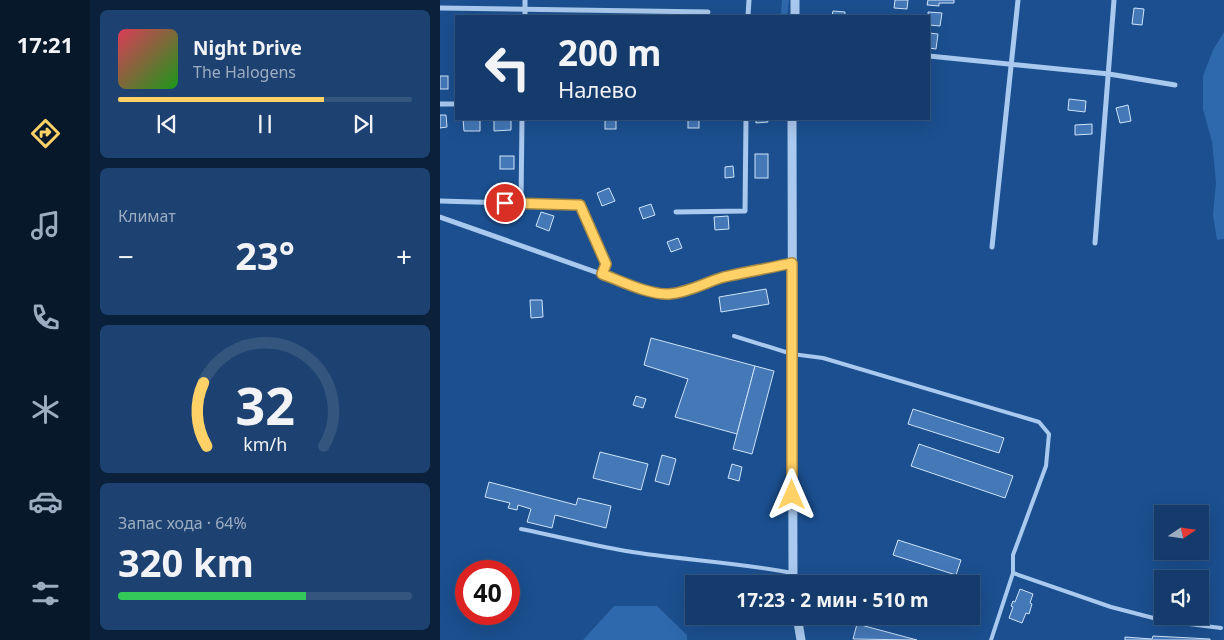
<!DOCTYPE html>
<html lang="ru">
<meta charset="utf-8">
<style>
body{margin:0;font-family:"Noto Sans",sans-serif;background:#1d4271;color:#f1f3f6;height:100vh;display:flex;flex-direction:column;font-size:19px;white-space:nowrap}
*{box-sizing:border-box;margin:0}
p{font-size:16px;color:#9dadc1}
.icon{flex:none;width:28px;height:28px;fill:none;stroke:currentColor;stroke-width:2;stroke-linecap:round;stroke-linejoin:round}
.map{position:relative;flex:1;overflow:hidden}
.sheet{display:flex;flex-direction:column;gap:10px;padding:10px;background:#0b203b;width:350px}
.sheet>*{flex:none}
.guide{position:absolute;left:15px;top:15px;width:475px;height:105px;border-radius:0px;box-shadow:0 5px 20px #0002,0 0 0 1px #33557e;background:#143b6b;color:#f1f3f6;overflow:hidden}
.needle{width:32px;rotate:77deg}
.fabs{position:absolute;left:714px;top:505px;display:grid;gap:10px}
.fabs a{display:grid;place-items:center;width:55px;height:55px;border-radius:0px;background:#143b6b;box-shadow:0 5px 20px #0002,0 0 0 1px #33557e;font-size:25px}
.speed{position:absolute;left:15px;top:560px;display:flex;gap:10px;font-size:25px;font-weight:700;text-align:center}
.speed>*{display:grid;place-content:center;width:65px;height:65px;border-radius:50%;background:#143b6b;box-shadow:0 5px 20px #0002,0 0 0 1px #33557e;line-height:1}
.speed .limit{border:8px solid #d22;background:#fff;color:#111}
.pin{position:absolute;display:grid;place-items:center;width:42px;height:42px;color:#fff;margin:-21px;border:2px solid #fff;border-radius:50%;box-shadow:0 1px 5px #0007}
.me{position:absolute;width:55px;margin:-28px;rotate:0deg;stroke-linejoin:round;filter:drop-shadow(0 0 4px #0008)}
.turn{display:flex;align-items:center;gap:18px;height:105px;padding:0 20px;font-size:22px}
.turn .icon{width:65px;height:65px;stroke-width:2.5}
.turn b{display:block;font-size:35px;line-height:42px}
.big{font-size:38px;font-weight:700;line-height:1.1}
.sheet .tile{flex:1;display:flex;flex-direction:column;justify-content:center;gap:8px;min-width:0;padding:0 18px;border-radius:8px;background:#1d4271}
.sheet .dial{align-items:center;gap:0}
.dial svg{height:130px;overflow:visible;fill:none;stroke:#33557e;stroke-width:7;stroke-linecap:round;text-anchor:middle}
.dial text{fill:#f1f3f6;stroke:none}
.song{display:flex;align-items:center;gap:15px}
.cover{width:60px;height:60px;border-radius:8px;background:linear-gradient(135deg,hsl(350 70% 55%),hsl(120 70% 35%))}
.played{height:5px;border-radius:2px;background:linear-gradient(90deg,#ffd166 70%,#33557e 70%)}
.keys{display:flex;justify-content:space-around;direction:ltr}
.heat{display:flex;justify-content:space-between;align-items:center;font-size:28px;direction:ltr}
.charge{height:8px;border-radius:4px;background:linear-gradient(90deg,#34c759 64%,#33557e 0)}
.trip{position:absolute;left:245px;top:575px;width:295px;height:50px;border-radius:0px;background:#143b6b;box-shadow:0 5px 20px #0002,0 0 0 1px #33557e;font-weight:700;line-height:50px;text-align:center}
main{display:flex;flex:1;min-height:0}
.menu{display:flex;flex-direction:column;width:90px;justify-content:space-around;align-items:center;background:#08182b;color:#9dadc1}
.menu .icon{width:35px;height:35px}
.menu .on{color:#ffd166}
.menu b{font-size:22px;color:#f1f3f6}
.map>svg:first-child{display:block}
.green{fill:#2e69ad}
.building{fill:#4478b7;stroke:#cfe3fa}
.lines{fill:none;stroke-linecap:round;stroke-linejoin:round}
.service{stroke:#a9c9ee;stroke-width:4}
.minor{stroke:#a9c9ee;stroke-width:5}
.tertiary{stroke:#a9c9ee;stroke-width:9}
.route-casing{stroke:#a68842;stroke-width:12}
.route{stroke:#ffd166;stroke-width:9}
</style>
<main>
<nav class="menu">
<b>17:21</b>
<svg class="icon on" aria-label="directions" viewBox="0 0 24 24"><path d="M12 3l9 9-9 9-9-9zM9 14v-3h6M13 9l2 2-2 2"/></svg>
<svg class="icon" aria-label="music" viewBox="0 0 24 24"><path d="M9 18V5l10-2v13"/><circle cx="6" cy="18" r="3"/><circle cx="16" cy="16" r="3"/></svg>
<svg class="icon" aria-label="phone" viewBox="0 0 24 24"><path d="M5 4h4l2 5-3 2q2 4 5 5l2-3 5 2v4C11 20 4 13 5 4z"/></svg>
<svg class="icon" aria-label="climate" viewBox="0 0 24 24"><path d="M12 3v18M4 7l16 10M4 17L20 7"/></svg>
<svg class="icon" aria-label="car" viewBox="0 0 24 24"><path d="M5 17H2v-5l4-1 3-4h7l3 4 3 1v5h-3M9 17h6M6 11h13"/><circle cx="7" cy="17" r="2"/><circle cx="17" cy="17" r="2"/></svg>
<svg class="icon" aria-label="filters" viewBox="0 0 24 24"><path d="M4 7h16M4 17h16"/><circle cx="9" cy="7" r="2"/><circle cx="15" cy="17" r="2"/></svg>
</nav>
<section class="sheet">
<div class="tile">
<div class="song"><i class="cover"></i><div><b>Night Drive</b><p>The Halogens</p></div></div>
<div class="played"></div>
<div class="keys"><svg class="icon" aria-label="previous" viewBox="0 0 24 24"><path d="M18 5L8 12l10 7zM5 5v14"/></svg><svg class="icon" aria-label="pause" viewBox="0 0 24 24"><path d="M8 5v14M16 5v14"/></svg><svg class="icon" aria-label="next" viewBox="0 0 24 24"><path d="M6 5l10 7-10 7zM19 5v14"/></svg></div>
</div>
<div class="tile"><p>Климат</p>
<div class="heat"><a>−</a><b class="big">23°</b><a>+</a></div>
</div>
<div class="tile dial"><svg viewBox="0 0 100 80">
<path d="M14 69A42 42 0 1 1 86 69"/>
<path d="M14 69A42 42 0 0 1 12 30" stroke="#ffd166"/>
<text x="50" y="56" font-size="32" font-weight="700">32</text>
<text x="50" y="72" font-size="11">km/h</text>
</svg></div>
<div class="tile"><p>Запас хода · 64%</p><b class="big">320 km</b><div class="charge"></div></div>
</section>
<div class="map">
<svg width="784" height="640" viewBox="0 0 784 640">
<rect width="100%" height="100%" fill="#1b4f8f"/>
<g class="green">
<polygon points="342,0 349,0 347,16 337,16 341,13"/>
<polygon points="784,32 784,239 777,240 773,215 776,182 772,142 763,109 763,76 773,50"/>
<polygon points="174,606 217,606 247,635 247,640 143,640"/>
</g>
<g class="building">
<polygon points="455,0 468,0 467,9 454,8"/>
<polygon points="488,0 514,0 514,3 499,3 499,6 487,5"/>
<polygon points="694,8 704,9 702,25 692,24"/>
<polygon points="393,11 405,12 405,16 392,16"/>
<polygon points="488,12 502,13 500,26 489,25"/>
<polygon points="489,33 498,34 496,49 489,48"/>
<rect x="0" y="76" width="8" height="13"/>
<polygon points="629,99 646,101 645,112 628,110"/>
<polygon points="688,105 691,121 680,123 676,108"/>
<polygon points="0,115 6,115 7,127 0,128"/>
<polygon points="23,119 40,119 40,131 24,131"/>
<polygon points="54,119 71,119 71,130 54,131"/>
<rect x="165" y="119" width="11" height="10"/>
<rect x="248" y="119" width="11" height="9"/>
<polygon points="316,119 327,119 328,122 316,123"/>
<polygon points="652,124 652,134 635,135 635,125"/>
<rect x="315" y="154" width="13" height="24"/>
<rect x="60" y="156" width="14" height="13"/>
<polygon points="293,166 294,177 285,178 285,167"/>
<polygon points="169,188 175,201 162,206 157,193"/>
<polygon points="211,204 215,215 203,219 199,208"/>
<polygon points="101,212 114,216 109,231 96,226"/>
<polygon points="288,216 289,229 275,230 274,217"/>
<polygon points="238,238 242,248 231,252 227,242"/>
<polygon points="326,289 329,304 281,312 279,297"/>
<polygon points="90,300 102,300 103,317 91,318"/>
<polygon points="211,338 315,366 297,434 235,417 248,379 204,365"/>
<polygon points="315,366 334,371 312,454 293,449"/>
<polygon points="196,396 206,399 203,408 193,405"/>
<polygon points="473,409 564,438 559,453 468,424"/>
<polygon points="479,444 573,476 565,498 471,466"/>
<polygon points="160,452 208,464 201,490 153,478"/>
<polygon points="222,455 236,459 229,485 215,481"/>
<polygon points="292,464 302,467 299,481 288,478"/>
<polygon points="49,482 136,505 138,498 171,506 166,528 115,515 112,528 87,522 91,509 78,505 77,510 68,508 70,503 45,497"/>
<polygon points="458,540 521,560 516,575 453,555"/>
<polygon points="580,589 593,594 590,603 592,604 589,614 586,613 582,623 569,618 573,607 571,606 573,601 575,602"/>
<polygon points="417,624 477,640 413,639"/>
<polygon points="713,636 770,639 770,640 685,640 685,637 712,639"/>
</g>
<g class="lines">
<g class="service">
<polyline points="294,336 352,354 383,358 599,422 609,434 606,466 573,555 573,573 671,607 725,621 781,628"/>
<path d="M81 529C116 536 151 545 186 551 241 560 297 562 352 573"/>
<polyline points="551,640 573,573"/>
</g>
<g class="minor">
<polyline points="0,8 268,12"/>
<polyline points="85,16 85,0"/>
<polyline points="308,16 309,0"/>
<polyline points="489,56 669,74 735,85"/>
<polyline points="0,104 16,104"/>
<polyline points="0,201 140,205 166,264 162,274"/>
<polyline points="81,203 82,119"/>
<polyline points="236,212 305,211 306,119"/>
<polyline points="0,217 212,292 228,294 250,290 283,278 352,263"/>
<polyline points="655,243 674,0"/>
<polyline points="552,247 578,0"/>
</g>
<g class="tertiary">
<polyline points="355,16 355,0"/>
<polyline points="352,119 353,584"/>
<polyline points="357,616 361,640"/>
</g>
</g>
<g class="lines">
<g class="route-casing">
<path id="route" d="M65 203 140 205 166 264 162 274C181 281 209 295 229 294 248 293 266 282 284 277 306 272 330 268 352 263V495"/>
</g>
<use href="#route" class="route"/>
</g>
</svg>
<div class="fabs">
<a><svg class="needle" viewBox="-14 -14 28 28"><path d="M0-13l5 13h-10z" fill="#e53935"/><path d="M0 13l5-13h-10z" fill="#9dadc1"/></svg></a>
<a><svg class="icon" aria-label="sound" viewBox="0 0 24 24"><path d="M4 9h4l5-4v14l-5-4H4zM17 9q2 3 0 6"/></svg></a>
</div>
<div class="speed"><div class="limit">40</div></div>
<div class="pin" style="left:65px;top:203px;background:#d93025"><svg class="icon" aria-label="arrive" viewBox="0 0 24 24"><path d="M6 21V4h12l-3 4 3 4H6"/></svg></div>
<svg class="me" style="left:352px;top:495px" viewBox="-20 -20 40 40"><path d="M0-17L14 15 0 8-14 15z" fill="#ffd166" stroke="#fff" stroke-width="4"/></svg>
<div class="trip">17:23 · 2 мин · 510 m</div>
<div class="guide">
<div class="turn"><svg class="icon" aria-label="left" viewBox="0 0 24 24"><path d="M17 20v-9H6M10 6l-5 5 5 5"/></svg><div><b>200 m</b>Налево</div></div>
</div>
</div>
</main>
